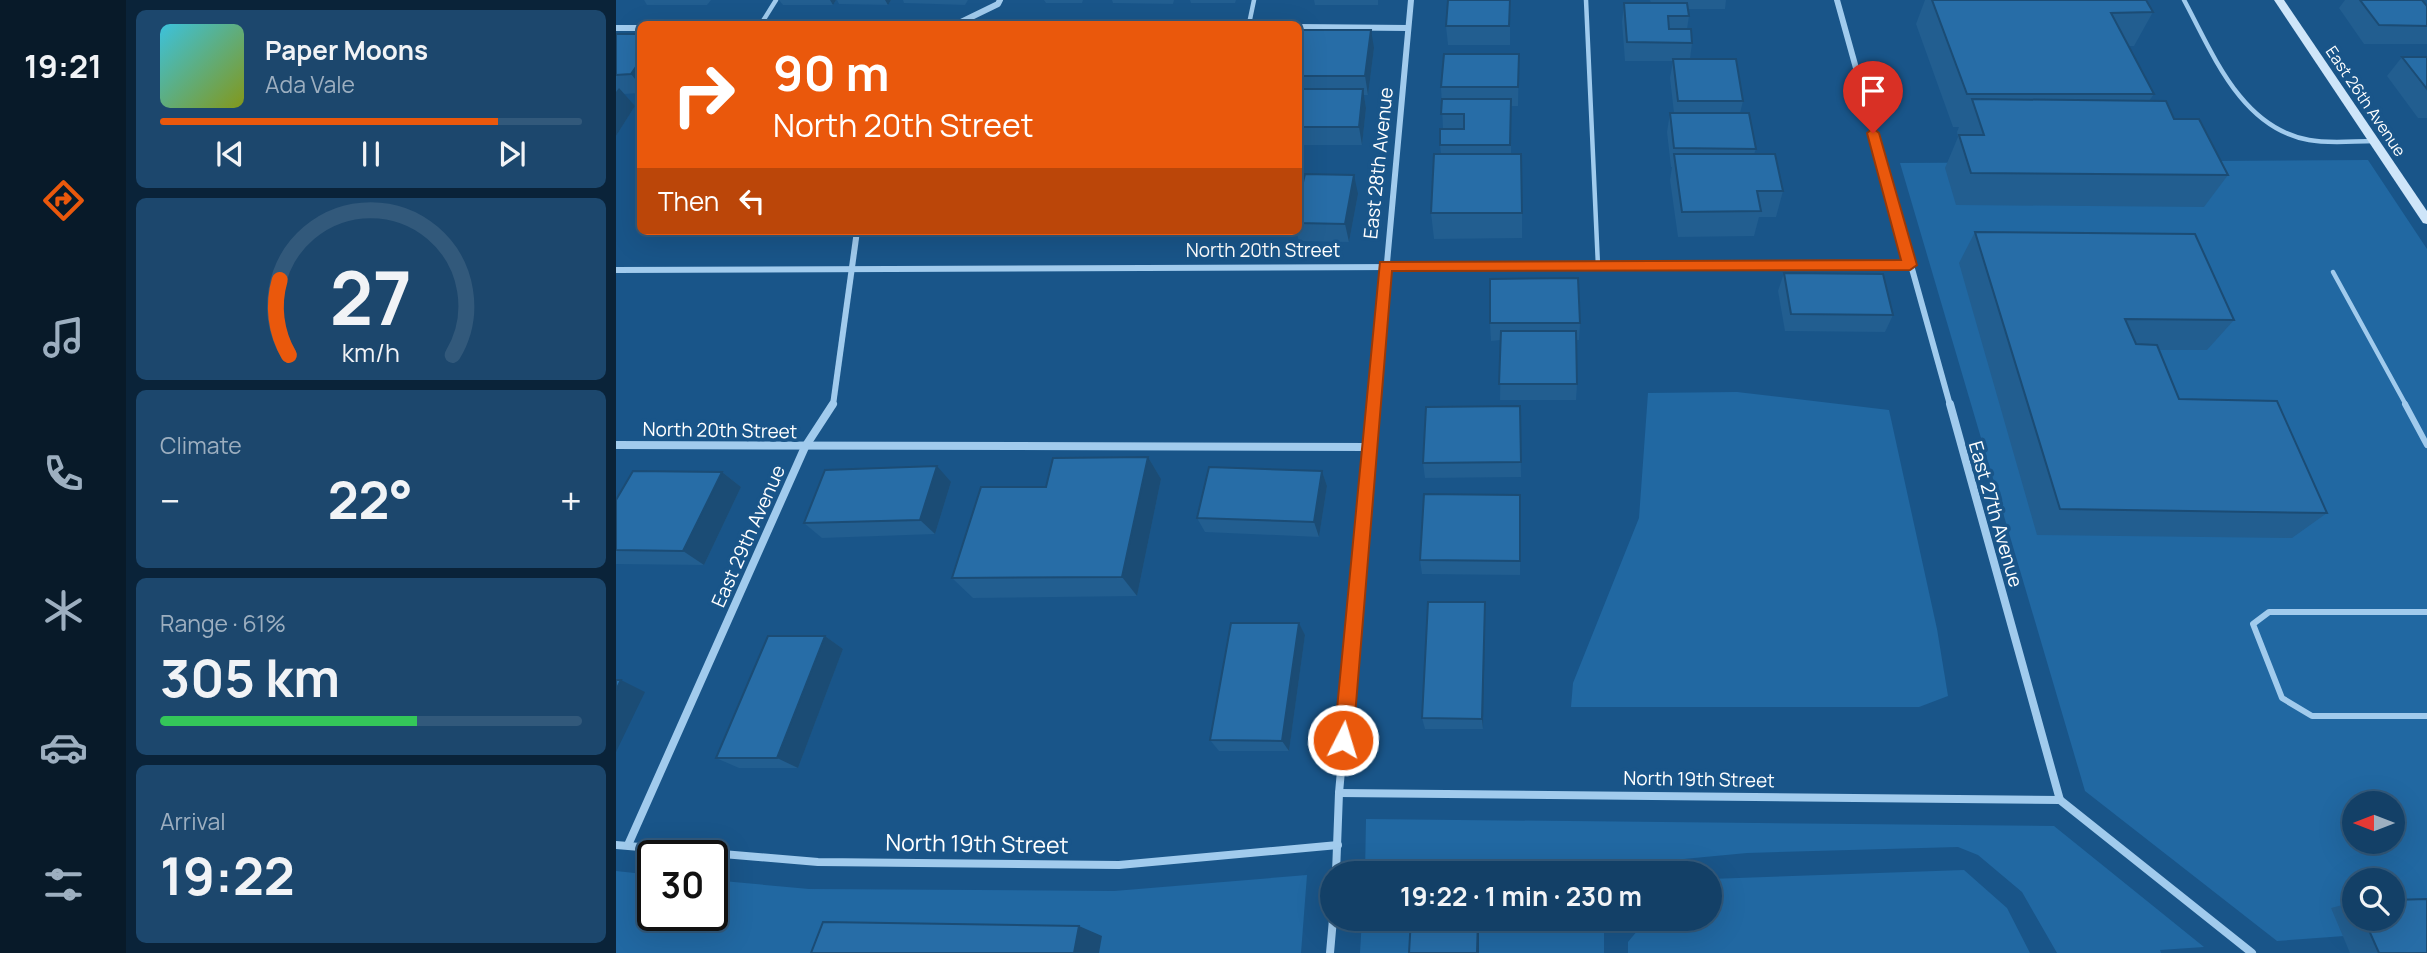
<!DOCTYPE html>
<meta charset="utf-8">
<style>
body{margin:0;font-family:Manrope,sans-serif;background:#1c476d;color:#f1f3f6;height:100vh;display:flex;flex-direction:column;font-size:26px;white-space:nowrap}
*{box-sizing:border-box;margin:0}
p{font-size:23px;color:#9dafc0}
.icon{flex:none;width:38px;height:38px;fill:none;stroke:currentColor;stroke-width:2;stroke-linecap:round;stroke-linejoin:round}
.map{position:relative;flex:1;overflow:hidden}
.details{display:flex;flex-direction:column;gap:10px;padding:10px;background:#0a2339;width:490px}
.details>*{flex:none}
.hud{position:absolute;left:21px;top:21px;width:665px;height:214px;border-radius:10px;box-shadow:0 7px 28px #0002,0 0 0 2px #32597b;background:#ea580c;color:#fff;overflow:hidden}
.needle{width:46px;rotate:270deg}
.buttons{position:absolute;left:1726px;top:791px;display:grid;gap:14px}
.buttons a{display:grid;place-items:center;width:63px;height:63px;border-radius:50%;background:#134067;box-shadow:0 7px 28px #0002,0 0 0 2px #32597b;font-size:35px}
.speed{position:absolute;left:21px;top:840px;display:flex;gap:14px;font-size:35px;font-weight:700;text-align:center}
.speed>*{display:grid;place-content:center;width:91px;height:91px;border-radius:50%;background:#134067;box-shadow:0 7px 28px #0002,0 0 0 2px #32597b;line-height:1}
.speed .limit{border:4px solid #111;border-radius:10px;background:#fff;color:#111}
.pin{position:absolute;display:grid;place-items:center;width:60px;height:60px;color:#fff;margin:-72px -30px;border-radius:50% 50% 50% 0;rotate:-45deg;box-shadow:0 0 7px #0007}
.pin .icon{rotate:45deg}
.me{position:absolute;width:77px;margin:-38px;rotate:5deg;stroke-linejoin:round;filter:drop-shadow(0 0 5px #0008)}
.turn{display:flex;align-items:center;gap:24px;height:147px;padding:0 21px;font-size:32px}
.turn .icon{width:91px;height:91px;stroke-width:2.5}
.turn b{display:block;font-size:49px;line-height:60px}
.then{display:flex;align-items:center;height:66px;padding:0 21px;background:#0003;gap:14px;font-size:26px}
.big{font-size:52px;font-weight:700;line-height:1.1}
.details .tile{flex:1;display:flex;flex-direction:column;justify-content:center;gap:10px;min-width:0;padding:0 24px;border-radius:10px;background:#1c476d}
.details .dial{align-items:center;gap:0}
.dial svg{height:182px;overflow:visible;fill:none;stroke:#32597b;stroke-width:7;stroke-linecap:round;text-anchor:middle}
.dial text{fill:#f1f3f6;stroke:none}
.song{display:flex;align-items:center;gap:21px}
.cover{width:84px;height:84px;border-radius:10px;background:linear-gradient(135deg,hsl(190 70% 55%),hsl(70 70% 35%))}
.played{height:7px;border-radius:4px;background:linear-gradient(90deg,#ea580c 80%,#32597b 80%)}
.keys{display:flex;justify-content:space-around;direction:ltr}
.heat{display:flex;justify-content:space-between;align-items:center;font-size:38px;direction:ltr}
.charge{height:10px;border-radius:5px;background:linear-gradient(90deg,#34c759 61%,#32597b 0)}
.trip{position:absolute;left:704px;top:861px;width:402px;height:70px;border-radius:35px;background:#134067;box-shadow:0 7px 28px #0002,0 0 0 2px #32597b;font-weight:700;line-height:70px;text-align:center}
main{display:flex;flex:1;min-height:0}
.tab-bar{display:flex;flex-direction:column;width:126px;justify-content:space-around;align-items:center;background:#081a29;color:#9dafc0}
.tab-bar .icon{width:49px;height:49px}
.tab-bar .on{color:#ea580c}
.tab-bar b{font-size:32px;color:#f1f3f6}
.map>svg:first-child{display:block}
.green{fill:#2168a2;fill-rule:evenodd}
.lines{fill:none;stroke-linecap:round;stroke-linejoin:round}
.lane-far1{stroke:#a1cbed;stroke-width:4.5}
.lane{stroke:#a1cbed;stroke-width:6}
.street-far1{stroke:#a1cbed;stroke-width:6}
.street{stroke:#a1cbed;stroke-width:8}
.secondary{fill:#cee5f9;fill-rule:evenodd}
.wall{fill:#225e90}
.shaded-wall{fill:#1b4c75}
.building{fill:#276da7;stroke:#1b4c75;stroke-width:2}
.route{fill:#ea580c;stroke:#983908;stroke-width:2}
.labels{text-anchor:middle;stroke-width:7;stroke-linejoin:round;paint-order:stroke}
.far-street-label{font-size:16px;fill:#fff;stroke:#195589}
.street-label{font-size:19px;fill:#fff;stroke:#195589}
.near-street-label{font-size:23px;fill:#fff;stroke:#195589}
</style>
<main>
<nav class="tab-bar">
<b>19:21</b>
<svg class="icon on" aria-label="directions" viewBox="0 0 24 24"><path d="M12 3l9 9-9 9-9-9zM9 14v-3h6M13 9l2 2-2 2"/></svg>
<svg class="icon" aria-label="music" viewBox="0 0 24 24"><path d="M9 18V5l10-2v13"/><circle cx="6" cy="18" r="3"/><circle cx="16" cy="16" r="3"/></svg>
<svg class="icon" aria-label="phone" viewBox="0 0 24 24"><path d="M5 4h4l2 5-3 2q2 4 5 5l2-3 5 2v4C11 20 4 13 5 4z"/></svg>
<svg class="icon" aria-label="climate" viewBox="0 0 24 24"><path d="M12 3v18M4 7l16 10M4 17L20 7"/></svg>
<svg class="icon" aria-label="car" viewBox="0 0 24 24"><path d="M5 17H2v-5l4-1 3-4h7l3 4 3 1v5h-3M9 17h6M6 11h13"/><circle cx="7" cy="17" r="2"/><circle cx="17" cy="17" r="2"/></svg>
<svg class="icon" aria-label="filters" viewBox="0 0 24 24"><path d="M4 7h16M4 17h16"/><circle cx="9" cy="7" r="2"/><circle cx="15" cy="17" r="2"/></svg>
</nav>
<section class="details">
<div class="tile">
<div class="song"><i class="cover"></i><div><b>Paper Moons</b><p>Ada Vale</p></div></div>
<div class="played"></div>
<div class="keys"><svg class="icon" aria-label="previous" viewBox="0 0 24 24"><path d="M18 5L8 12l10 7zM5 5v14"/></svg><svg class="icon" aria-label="pause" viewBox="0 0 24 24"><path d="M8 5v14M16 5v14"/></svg><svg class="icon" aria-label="next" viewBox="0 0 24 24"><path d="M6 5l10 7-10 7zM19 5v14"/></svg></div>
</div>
<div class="tile dial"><svg viewBox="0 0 100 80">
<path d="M14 69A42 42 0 1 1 86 69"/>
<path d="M14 69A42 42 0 0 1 10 36" stroke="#ea580c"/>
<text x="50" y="56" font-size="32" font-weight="700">27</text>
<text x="50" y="72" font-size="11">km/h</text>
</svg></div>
<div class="tile"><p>Climate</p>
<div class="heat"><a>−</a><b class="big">22°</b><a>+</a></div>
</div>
<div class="tile"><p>Range · 61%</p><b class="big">305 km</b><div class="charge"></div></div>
<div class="tile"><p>Arrival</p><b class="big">19:22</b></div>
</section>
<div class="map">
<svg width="1811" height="953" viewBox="0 0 1811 953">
<rect width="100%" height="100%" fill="#195589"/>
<g class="green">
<path d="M1752 160 1811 249V930L1661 941 1469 791 1284 163ZM1738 803H1776V842H1738ZM1738 880H1776V919H1738Z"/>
<polygon points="1121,392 1273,410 1321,629 1332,696 1303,707 955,707 957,683 1023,518 1032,393"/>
<polygon points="750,819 1438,826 1588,947 1544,950 1545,953 1441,953 1406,892 1362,855 1342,847 1131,853 1057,860 1042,867 1037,873 749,873"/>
<polygon points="1348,870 1391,908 1414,953 1012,953 1012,942 1031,919 1094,919 1094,879"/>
<polygon points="0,871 37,875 37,915 96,915 96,880 193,889 498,891 691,875 685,953 0,953"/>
<polygon points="746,919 1000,919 988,933 988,953 744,953"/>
</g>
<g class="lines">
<g class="lane-far1">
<polyline points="970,0 982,266"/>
<path d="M1568 0C1597 54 1625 128 1693 140 1714 144 1737 141 1758 141"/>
<polyline points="145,24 160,0"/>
<polyline points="633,24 638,0"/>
<polyline points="1717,272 1790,405"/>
</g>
<g class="lane">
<polyline points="1789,404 1811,445"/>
<polyline points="1811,612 1653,612 1637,624 1666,698 1696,716 1811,716"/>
</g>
<g class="street-far1">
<polyline points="1221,0 1334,405"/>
<polyline points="345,22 382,4 384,0"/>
<polyline points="307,24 382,24"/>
<polyline points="682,27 792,28"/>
<polyline points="0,28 24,28"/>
<polyline points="0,270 1294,265"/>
<polyline points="217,405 241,231"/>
<polyline points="758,405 795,0"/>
</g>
<g class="street">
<polyline points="1334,404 1444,800 1636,953"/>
<polyline points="0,445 753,447"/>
<polyline points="723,793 1444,800"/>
<polyline points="0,845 202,862 503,865 722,845"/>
<polyline points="12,845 189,447 217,404"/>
<polyline points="720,873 723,793 758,404"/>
<polyline points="714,953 717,919"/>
</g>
<polygon class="secondary" points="1658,0 1668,0 1811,211 1811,224 1807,223"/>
</g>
<g class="wall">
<polygon points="28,0 95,0 91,5 31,5"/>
<polygon points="163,0 220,0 217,5 167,5"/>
<polygon points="221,0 275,0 272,5 223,4"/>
<polygon points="287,0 352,0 349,5 288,3"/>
<polygon points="428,0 467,0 466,3 430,3"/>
<polygon points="496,0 558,0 557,4 497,3"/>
<polygon points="574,0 620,0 619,3 575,3"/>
<polygon points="698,0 762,0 762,5 699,5"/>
<polygon points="894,0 894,45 832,45 830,26"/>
<polygon points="1034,0 1110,0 1109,9 1072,9 1073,16 1071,29 1076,43 1074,59 1127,101 1124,113 1140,149 1138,154 1167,191 1160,217 1143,217 1138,236 1062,237 1054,180 1056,167 1055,167 1051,132 1054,113 1058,113 1054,78 1057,61 1009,61 1006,22 1008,3 1035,3"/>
<polygon points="1309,0 1530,0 1537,12 1518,46 1512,46 1538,94 1533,101 1558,119 1612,175 1588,207 1340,205 1329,168 1342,137 1341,132 1343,127 1337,127 1300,24"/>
<polygon points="1729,0 1806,0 1811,6 1811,44 1748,44 1723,8"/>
<polygon points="682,30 758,48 752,95 748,95 750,108 746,145 682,145"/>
<polygon points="0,34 24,34 24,93 8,94 19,106 0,136"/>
<polygon points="903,54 902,106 895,106 895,154 906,213 906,238 818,239 815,213 825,154 824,145 827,129 825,87"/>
<polygon points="1786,57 1811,57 1811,118 1802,118 1771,76"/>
<polygon points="742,194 733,242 683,241 680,231 682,231 682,203"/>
<polygon points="1359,232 1618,320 1591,350 1543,350 1563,399 1711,513 1676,538 1421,535 1343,263"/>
<polygon points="1168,273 1277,315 1269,332 1169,331 1162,291"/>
<polygon points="874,323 964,323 963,340 960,340 961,384 960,400 884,400 885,340 875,341"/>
<polygon points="904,406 905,477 809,478 807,463"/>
<polygon points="532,457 545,479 521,596 357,598 336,578 430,487"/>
<polygon points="706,471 711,486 703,537 589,532 581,518"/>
<polygon points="106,472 125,487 88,565 0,564 0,500"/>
<polygon points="335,482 319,534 206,538 188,523"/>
<polygon points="904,495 904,575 806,574 804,560"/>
<polygon points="869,602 869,615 867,729 809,729 806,718"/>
<polygon points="683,623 689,635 673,751 603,751 594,740"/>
<polygon points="209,636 227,649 182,768 123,768 100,758"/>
<polygon points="1738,902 1738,919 1776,919 1811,953 1734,953 1715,908"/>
</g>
<g class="shaded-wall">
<polygon points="214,0 220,0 217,5"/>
<polygon points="269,0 275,0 272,5"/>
<polygon points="755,30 758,48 752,95 749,76"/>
<polygon points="24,61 24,85 15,74"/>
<polygon points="3,88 19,106 0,136 0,92"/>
<polygon points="747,89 750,108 746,145 743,127"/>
<polygon points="738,175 742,194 733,242 729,224"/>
<polygon points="532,457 545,479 521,596 506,577"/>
<polygon points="321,466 335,482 319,534 304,520"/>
<polygon points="706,471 711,486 703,537 698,522"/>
<polygon points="106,472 125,487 88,565 67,551"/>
<polygon points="869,602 869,615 867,729 866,719"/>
<polygon points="683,623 689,635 673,751 666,741"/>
<polygon points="209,636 227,649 182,768 161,758"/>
<polygon points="5,680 29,692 0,752 0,690"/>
<polygon points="862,919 863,919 863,953 861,953"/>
<polygon points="463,926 486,936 483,953 458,953"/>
</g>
<g class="building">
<polygon points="832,0 894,0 893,26 830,26"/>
<polygon points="1316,0 1530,0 1537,12 1495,13 1538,94 1351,94"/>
<polygon points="1744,0 1806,0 1811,6 1811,26 1763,25"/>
<polygon points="1008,3 1071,3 1073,16 1052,16 1053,29 1075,29 1076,43 1011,42"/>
<polygon points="682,30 755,30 749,76 682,76"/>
<polygon points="0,34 24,34 24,61 15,74 0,75"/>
<polygon points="828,54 903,54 902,87 825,87"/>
<polygon points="1786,57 1811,57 1811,89"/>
<polygon points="1057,59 1120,59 1127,101 1062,101"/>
<polygon points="682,89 747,89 743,127 682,127"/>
<polygon points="826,99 895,99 894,145 824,145 824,129 848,129 848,114 825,114"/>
<polygon points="1356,99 1550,101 1558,119 1583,119 1612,175 1355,173 1343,135 1368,135"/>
<polygon points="1054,113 1133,113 1140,149 1058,148"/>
<polygon points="818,154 905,154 906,213 815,213"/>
<polygon points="1058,154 1159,154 1167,191 1141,191 1145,211 1066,212"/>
<polygon points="689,174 738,175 729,224 682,223 682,203"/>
<polygon points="1359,232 1579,234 1618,320 1509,319 1520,344 1541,345 1563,399 1661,401 1711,513 1444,509"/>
<polygon points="1168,273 1267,274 1277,315 1175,314"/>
<polygon points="962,278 964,323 874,323 874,279"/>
<polygon points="885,331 960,331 961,384 883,384"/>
<polygon points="904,406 905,462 807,463 810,407"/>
<polygon points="532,457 506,577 336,578 365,487 430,487 437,458"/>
<polygon points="321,466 304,520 188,523 209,470"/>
<polygon points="593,467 706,471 698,522 581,518"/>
<polygon points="17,471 106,472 67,551 0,550 0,500"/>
<polygon points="808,494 904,495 904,561 804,560"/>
<polygon points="812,602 869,602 866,719 806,718"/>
<polygon points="615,623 683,623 666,741 594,740"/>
<polygon points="152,636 209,636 161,758 100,758"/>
<polygon points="0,680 5,680 0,690"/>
<polygon points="1811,899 1811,953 1763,953 1748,919 1776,919 1776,900"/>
<polygon points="795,919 862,919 861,953 793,953"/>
<polygon points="207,922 463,926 458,953 195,953"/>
</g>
<polygon class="route" points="1257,128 1263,133 1301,265 1294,270 776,271 737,740 734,747 727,749 721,747 718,740 764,262 1285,260 1251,133"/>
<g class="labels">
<g class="far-street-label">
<text transform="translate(1750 101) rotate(56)" y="6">East 26th Avenue</text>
</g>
<g class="street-label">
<text transform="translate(762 163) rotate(-84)" y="7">East 28th Avenue</text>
<text x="647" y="257">North 20th Street</text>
<text transform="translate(104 430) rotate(1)" y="7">North 20th Street</text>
<text transform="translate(1380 514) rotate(74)" y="7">East 27th Avenue</text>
<text transform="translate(132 536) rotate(-66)" y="7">East 29th Avenue</text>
<text transform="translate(1083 779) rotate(1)" y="7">North 19th Street</text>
</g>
<g class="near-street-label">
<text transform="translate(361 844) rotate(1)" y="8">North 19th Street</text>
</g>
</g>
</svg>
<div class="buttons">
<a><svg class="needle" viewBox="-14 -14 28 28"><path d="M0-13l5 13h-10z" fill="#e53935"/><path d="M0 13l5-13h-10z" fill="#9dafc0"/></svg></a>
<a><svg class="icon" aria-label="search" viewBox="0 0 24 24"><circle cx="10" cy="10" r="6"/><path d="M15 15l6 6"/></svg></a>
</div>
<div class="speed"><div class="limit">30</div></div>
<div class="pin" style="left:1257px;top:133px;background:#d93025"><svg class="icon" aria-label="arrive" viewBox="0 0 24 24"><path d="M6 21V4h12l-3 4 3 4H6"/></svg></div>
<svg class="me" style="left:727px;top:740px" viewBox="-20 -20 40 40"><circle r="17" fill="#ea580c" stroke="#fff" stroke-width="3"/><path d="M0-11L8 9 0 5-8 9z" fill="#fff"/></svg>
<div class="trip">19:22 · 1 min · 230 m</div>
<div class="hud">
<div class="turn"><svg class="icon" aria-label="right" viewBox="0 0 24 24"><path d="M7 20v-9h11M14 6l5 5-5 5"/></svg><div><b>90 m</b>North 20th Street</div></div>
<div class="then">Then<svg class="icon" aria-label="left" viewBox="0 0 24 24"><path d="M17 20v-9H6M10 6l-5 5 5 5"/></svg></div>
</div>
</div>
</main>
